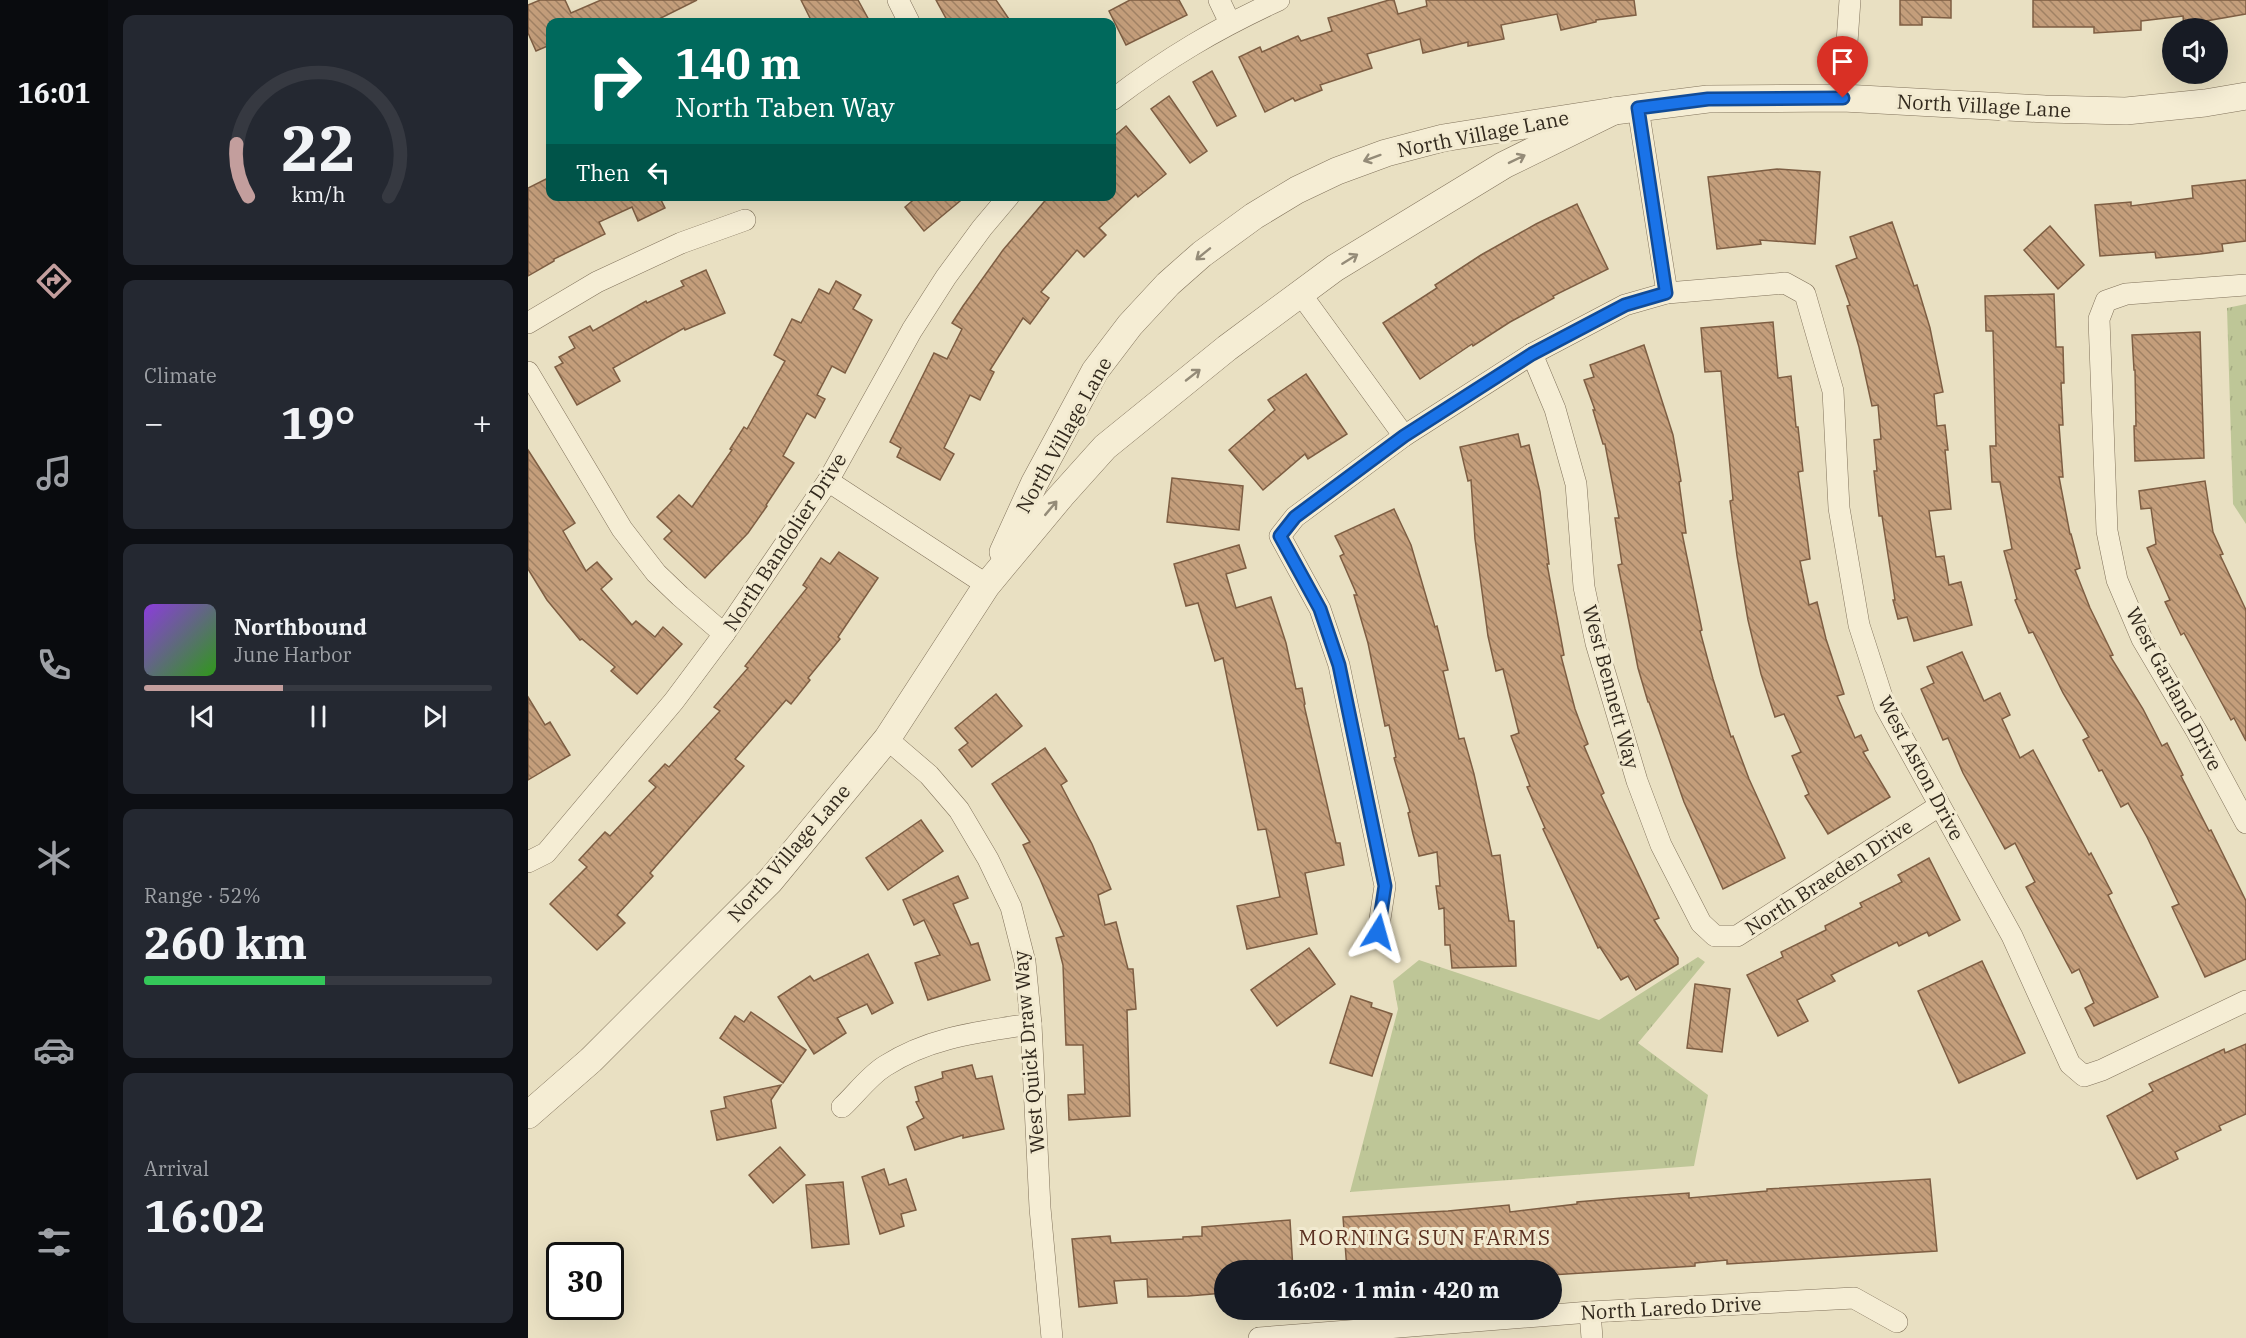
<!DOCTYPE html>
<meta charset="utf-8">
<style>
body{margin:0;font-family:"IBM Plex Serif",serif;background:#242831;color:#f1f3f6;height:100vh;display:flex;flex-direction:column;font-size:22px;white-space:nowrap}
*{box-sizing:border-box;margin:0}
p{font-size:20px;color:#9ea1a6}
.icon{flex:none;width:33px;height:33px;fill:none;stroke:currentColor;stroke-width:2;stroke-linecap:round;stroke-linejoin:round}
.map{position:relative;flex:1;overflow:hidden}
.panel{display:flex;flex-direction:column;gap:15px;padding:15px;background:#0d0f14;width:420px}
.panel>*{flex:none}
.guide{position:absolute;left:18px;top:18px;width:570px;height:183px;border-radius:12px;box-shadow:0 6px 24px #0002;background:#00695c;color:#fff;overflow:hidden}
.controls{position:absolute;left:1634px;top:18px;display:grid;gap:12px}
.controls a{display:grid;place-items:center;width:66px;height:66px;border-radius:50%;background:#171b24;box-shadow:0 6px 24px #0002;font-size:30px}
.speed{position:absolute;left:18px;top:1242px;display:flex;gap:12px;font-size:30px;font-weight:700;text-align:center}
.speed>*{display:grid;place-content:center;width:78px;height:78px;border-radius:50%;background:#171b24;box-shadow:0 6px 24px #0002;line-height:1}
.speed .limit{border:3px solid #111;border-radius:9px;background:#fff;color:#111}
.pin{position:absolute;display:grid;place-items:center;width:51px;height:51px;color:#fff;margin:-62px -26px;border-radius:50% 50% 50% 0;rotate:-45deg;box-shadow:0 0 6px #0007}
.pin .icon{rotate:45deg}
.me{position:absolute;width:66px;margin:-33px;rotate:8deg;stroke-linejoin:round;filter:drop-shadow(0 0 4px #0008)}
.turn{display:flex;align-items:center;gap:21px;height:126px;padding:0 30px;font-size:27px}
.turn .icon{width:78px;height:78px;stroke-width:2.5}
.turn b{display:block;font-size:42px;line-height:51px}
.then{display:flex;align-items:center;height:57px;padding:0 30px;background:#0003;gap:12px;font-size:22px}
.big{font-size:45px;font-weight:700;line-height:1.1}
.panel .tile{flex:1;display:flex;flex-direction:column;justify-content:center;gap:9px;min-width:0;padding:0 21px;border-radius:12px;background:#242831}
.panel .dial{align-items:center;gap:0}
.dial svg{height:156px;overflow:visible;fill:none;stroke:#363941;stroke-width:7;stroke-linecap:round;text-anchor:middle}
.dial text{fill:#f1f3f6;stroke:none}
.song{display:flex;align-items:center;gap:18px}
.cover{width:72px;height:72px;border-radius:9px;background:linear-gradient(135deg,hsl(270 70% 55%),hsl(110 70% 35%))}
.played{height:6px;border-radius:3px;background:linear-gradient(90deg,#c39e9d 40%,#363941 40%)}
.keys{display:flex;justify-content:space-around;direction:ltr}
.heat{display:flex;justify-content:space-between;align-items:center;font-size:33px;direction:ltr}
.charge{height:9px;border-radius:4px;background:linear-gradient(90deg,#34c759 52%,#363941 0)}
.trip{position:absolute;left:686px;top:1260px;width:348px;height:60px;border-radius:30px;background:#171b24;box-shadow:0 6px 24px #0002;font-weight:700;line-height:60px;text-align:center}
main{display:flex;flex:1;min-height:0}
.tabs{display:flex;flex-direction:column;width:108px;justify-content:space-around;align-items:center;background:#090b0e;color:#9ea1a6}
.tabs .icon{width:42px;height:42px}
.tabs .current{color:#c39e9d}
.tabs b{font-size:27px;color:#f1f3f6}
.map>svg:first-child{display:block}
.park{fill:url(#park-tufts)}
.building{fill:url(#building-back-hatch);stroke:#7e5e43;stroke-width:1.5}
.lines{fill:none;stroke-linecap:round;stroke-linejoin:round}
.minor-casing{stroke:#81725b;stroke-width:22}
.tertiary-casing{stroke:#81725b;stroke-width:28}
.minor{stroke:#f5edd4;stroke-width:21}
.tertiary{stroke:#f5edd4;stroke-width:27}
.oneway{stroke:#948b78}
.route-casing{stroke:#114b97;stroke-width:15}
.route{stroke:#1a73e8;stroke-width:10}
.labels{text-anchor:middle;stroke-width:6;stroke-linejoin:round;paint-order:stroke}
.street-label{font-size:20px;fill:#32291d;stroke:#f2ead0}
.neighbourhood-label{font-size:21px;letter-spacing:1.5px;fill:#5b3021;stroke:#f2ead0}
</style>
<main>
<nav class="tabs">
<b>16:01</b>
<svg class="icon current" aria-label="directions" viewBox="0 0 24 24"><path d="M12 3l9 9-9 9-9-9zM9 14v-3h6M13 9l2 2-2 2"/></svg>
<svg class="icon" aria-label="music" viewBox="0 0 24 24"><path d="M9 18V5l10-2v13"/><circle cx="6" cy="18" r="3"/><circle cx="16" cy="16" r="3"/></svg>
<svg class="icon" aria-label="phone" viewBox="0 0 24 24"><path d="M5 4h4l2 5-3 2q2 4 5 5l2-3 5 2v4C11 20 4 13 5 4z"/></svg>
<svg class="icon" aria-label="climate" viewBox="0 0 24 24"><path d="M12 3v18M4 7l16 10M4 17L20 7"/></svg>
<svg class="icon" aria-label="car" viewBox="0 0 24 24"><path d="M5 17H2v-5l4-1 3-4h7l3 4 3 1v5h-3M9 17h6M6 11h13"/><circle cx="7" cy="17" r="2"/><circle cx="17" cy="17" r="2"/></svg>
<svg class="icon" aria-label="filters" viewBox="0 0 24 24"><path d="M4 7h16M4 17h16"/><circle cx="9" cy="7" r="2"/><circle cx="15" cy="17" r="2"/></svg>
</nav>
<section class="panel">
<div class="tile dial"><svg viewBox="0 0 100 80">
<path d="M14 69A42 42 0 1 1 86 69"/>
<path d="M14 69A42 42 0 0 1 8 42" stroke="#c39e9d"/>
<text x="50" y="56" font-size="32" font-weight="700">22</text>
<text x="50" y="72" font-size="11">km/h</text>
</svg></div>
<div class="tile"><p>Climate</p>
<div class="heat"><a>−</a><b class="big">19°</b><a>+</a></div>
</div>
<div class="tile">
<div class="song"><i class="cover"></i><div><b>Northbound</b><p>June Harbor</p></div></div>
<div class="played"></div>
<div class="keys"><svg class="icon" aria-label="previous" viewBox="0 0 24 24"><path d="M18 5L8 12l10 7zM5 5v14"/></svg><svg class="icon" aria-label="pause" viewBox="0 0 24 24"><path d="M8 5v14M16 5v14"/></svg><svg class="icon" aria-label="next" viewBox="0 0 24 24"><path d="M6 5l10 7-10 7zM19 5v14"/></svg></div>
</div>
<div class="tile"><p>Range · 52%</p><b class="big">260 km</b><div class="charge"></div></div>
<div class="tile"><p>Arrival</p><b class="big">16:02</b></div>
</section>
<div class="map">
<svg width="1718" height="1338" viewBox="0 0 1718 1338">
<defs>
<pattern id="park-tufts" width="24" height="20" patternUnits="userSpaceOnUse" patternTransform="scale(1.5)"><rect width="24" height="20" fill="#bec697"/><path d="M3 7l-1-3M5 7V3M7 7l1-3M15 17l-1-3M17 17v-4M19 17l1-3" fill="none" stroke="#a4aa82"/></pattern>
<pattern id="building-back-hatch" width="6" height="6" patternUnits="userSpaceOnUse" patternTransform="scale(1.5)"><rect width="6" height="6" fill="#c49e7b"/><path d="M-1 5l2 2M0 0l6 6M5-1l2 2" fill="none" stroke="#a08164"/></pattern>
</defs>
<rect width="100%" height="100%" fill="#e9e0c2"/>
<g class="park">
<polygon points="1718,304 1718,524 1705,504 1699,308"/>
<polygon points="1170,957 1177,962 1110,1043 1180,1095 1166,1166 822,1192 870,1009 865,981 891,960 1071,1020"/>
</g>
<g class="building">
<polygon points="12,0 37,0 43,13 73,0 169,0 125,22 22,22 22,45 8,51 0,33 0,5"/>
<polygon points="273,0 330,0 342,22 284,22"/>
<polygon points="408,0 468,0 483,22 420,22"/>
<polygon points="602,0 651,0 659,15 598,45 581,11"/>
<polygon points="861,0 866,0 870,14 899,6 898,0 1106,0 1108,15 1068,20 1068,22 1033,30 1029,14 973,25 976,39 940,46 940,42 895,53 892,39 839,54 844,68 792,85 794,90 767,101 765,98 737,112 711,57 732,47 734,52 770,36 773,41 804,31 800,18"/>
<polygon points="1372,0 1423,0 1423,18 1394,17 1394,25 1372,25"/>
<polygon points="1505,0 1718,0 1718,14 1678,21 1678,24 1656,27 1655,16 1613,21 1613,30 1566,33 1566,27 1505,27"/>
<polygon points="684,71 708,116 689,126 665,82"/>
<polygon points="641,96 679,151 662,163 623,109"/>
<polygon points="598,126 638,174 610,197 608,194 571,228 578,235 556,257 549,250 513,292 521,298 502,324 495,318 462,370 466,372 452,400 442,395 416,448 426,454 412,480 369,457 373,448 362,442 406,353 419,359 434,329 424,323 435,306 475,250 521,196 584,196 584,138"/>
<polygon points="1249,169 1292,172 1287,244 1232,240 1233,244 1189,249 1180,177"/>
<polygon points="22,177 22,196 131,196 137,208 110,221 104,207 71,222 77,234 26,259 26,261 0,276 0,188"/>
<polygon points="1718,180 1718,241 1694,244 1695,251 1672,254 1628,258 1627,252 1572,256 1567,205 1603,202 1603,206 1665,198 1664,186"/>
<polygon points="390,196 438,196 396,231 377,207"/>
<polygon points="1049,204 1080,269 1025,296 1026,298 982,322 945,346 944,344 892,379 855,323 909,288 907,285 953,255 1008,224"/>
<polygon points="1364,222 1386,286 1389,285 1402,328 1415,392 1406,394 1409,426 1417,425 1420,450 1417,450 1423,509 1401,511 1408,557 1416,556 1421,585 1433,582 1444,625 1386,641 1379,617 1370,619 1365,600 1367,600 1354,516 1351,516 1346,471 1349,471 1346,440 1353,439 1350,405 1344,406 1331,347 1319,306 1322,305 1308,266 1329,258 1322,237"/>
<polygon points="1522,226 1556,265 1530,289 1496,250"/>
<polygon points="178,270 197,313 157,330 156,328 85,368 92,381 49,405 27,367 35,363 31,357 47,348 41,337 62,326 65,331 118,301 119,303 156,286 153,281"/>
<polygon points="308,281 333,295 325,309 344,320 317,373 304,366 289,395 297,399 287,418 279,413 255,456 266,463 238,505 239,506 220,533 177,578 136,539 144,531 129,517 151,495 164,507 204,450 202,449 216,427 219,429 257,361 246,355 264,319 273,323 291,289 301,294"/>
<polygon points="1526,294 1528,347 1535,347 1536,383 1533,383 1535,425 1531,425 1535,477 1531,477 1542,534 1543,534 1552,568 1547,570 1562,608 1585,655 1582,656 1615,709 1634,746 1639,743 1655,775 1653,776 1681,831 1683,830 1718,901 1718,959 1677,977 1644,907 1651,904 1619,837 1600,803 1593,807 1574,770 1571,771 1555,740 1561,737 1535,693 1505,632 1501,633 1487,600 1489,599 1476,551 1484,549 1472,482 1464,482 1462,446 1468,446 1465,331 1458,331 1457,296"/>
<polygon points="1245,322 1250,378 1263,376 1268,427 1270,427 1275,471 1270,472 1282,559 1272,561 1281,605 1289,602 1298,639 1316,694 1309,696 1327,738 1333,735 1340,750 1335,752 1362,797 1300,834 1277,796 1281,794 1264,756 1273,752 1256,714 1247,717 1233,674 1220,620 1209,556 1202,501 1205,500 1193,371 1177,372 1173,328"/>
<polygon points="1672,332 1676,458 1607,461 1606,426 1608,426 1607,370 1606,370 1604,335"/>
<polygon points="1116,345 1145,435 1153,481 1151,482 1158,533 1154,533 1174,630 1172,631 1185,679 1203,737 1205,736 1221,779 1257,858 1195,889 1156,802 1121,702 1120,702 1110,668 1090,565 1094,564 1087,518 1091,518 1077,444 1075,444 1065,410 1067,410 1056,380 1066,377 1062,365"/>
<polygon points="778,374 819,434 780,459 777,454 735,490 701,450 747,410 740,400"/>
<polygon points="990,434 993,447 1001,445 1012,492 1021,564 1019,564 1036,655 1033,656 1047,709 1060,744 1056,746 1076,793 1073,795 1131,918 1126,920 1150,958 1150,964 1108,990 1100,976 1093,980 1072,947 1070,948 1015,829 1017,828 999,787 1002,786 983,736 991,733 975,669 968,671 960,636 947,539 943,480 940,481 932,447"/>
<polygon points="0,450 47,523 35,531 58,571 69,562 84,579 73,589 104,625 108,621 127,637 135,627 154,644 109,694 83,671 87,667 54,639 52,640 19,600 0,569"/>
<polygon points="644,478 715,486 711,530 639,522"/>
<polygon points="1677,481 1685,532 1695,554 1692,555 1718,610 1718,741 1706,718 1703,720 1656,633 1653,635 1637,602 1642,600 1619,548 1628,544 1623,508 1613,509 1611,491"/>
<polygon points="866,509 883,545 907,627 909,626 920,670 915,671 931,739 936,738 946,774 964,856 972,855 981,921 986,921 988,966 924,968 922,945 917,945 916,908 911,909 908,886 912,886 909,852 891,856 885,834 880,813 882,812 866,758 868,757 861,725 857,726 840,643 826,595 829,595 812,556 816,554 807,536"/>
<polygon points="711,545 718,568 698,574 708,608 743,597 758,643 768,689 774,688 777,704 776,705 808,843 812,843 816,865 777,873 789,934 719,949 709,906 752,897 738,829 730,830 695,658 687,661 670,603 658,606 646,564"/>
<polygon points="311,552 350,578 310,637 312,639 280,678 282,680 263,704 258,700 207,759 216,766 122,873 125,876 89,915 97,923 69,950 22,904 59,867 51,860 77,832 82,836 128,787 121,781 137,764 141,767 192,711 186,707 220,668 217,666 279,588 275,585 293,558 302,564"/>
<polygon points="1434,652 1456,701 1472,693 1482,715 1474,719 1492,758 1505,750 1561,855 1563,853 1584,893 1580,895 1630,997 1566,1026 1557,1008 1566,1003 1551,969 1544,973 1498,887 1507,882 1487,843 1477,849 1435,773 1420,738 1415,740 1393,689 1406,683 1399,667"/>
<polygon points="468,694 494,726 444,767 431,750 440,743 427,728"/>
<polygon points="0,697 17,725 22,722 42,755 0,780"/>
<polygon points="517,748 539,781 533,785 564,844 583,889 570,895 577,925 588,922 600,969 605,969 608,1009 599,1010 602,1116 541,1120 540,1095 557,1094 555,1045 538,1045 535,965 528,938 536,936 512,879 495,845 502,842 464,784"/>
<polygon points="393,820 415,851 360,890 338,858"/>
<polygon points="1401,858 1432,920 1401,936 1399,932 1371,946 1369,942 1303,975 1307,981 1269,1000 1280,1021 1250,1036 1219,975 1255,957 1253,952 1298,930 1297,926 1334,907 1332,903 1374,882 1370,875"/>
<polygon points="430,876 440,898 425,904 443,945 450,943 462,980 400,1000 387,963 412,955 396,920 386,925 375,900"/>
<polygon points="781,948 807,984 749,1026 723,990"/>
<polygon points="340,954 365,1003 344,1014 339,1004 309,1018 318,1033 286,1054 250,997 282,976 286,981"/>
<polygon points="1454,961 1497,1053 1431,1083 1390,991"/>
<polygon points="1167,984 1202,989 1194,1052 1159,1048"/>
<polygon points="823,996 844,1003 843,1007 864,1014 844,1076 802,1063"/>
<polygon points="223,1012 278,1050 255,1083 192,1038 207,1016 216,1022"/>
<polygon points="1718,1044 1718,1114 1691,1126 1693,1130 1647,1152 1650,1159 1609,1179 1579,1116 1625,1091 1621,1084 1696,1049 1697,1053"/>
<polygon points="444,1065 448,1079 464,1076 476,1129 435,1138 435,1135 387,1150 379,1127 396,1118 388,1102 391,1101 387,1087 415,1078 414,1072"/>
<polygon points="253,1085 243,1100 248,1128 189,1140 183,1111 198,1108 196,1097"/>
<polygon points="252,1147 277,1175 245,1203 221,1175"/>
<polygon points="356,1169 361,1185 378,1179 388,1210 373,1214 376,1226 352,1234 334,1177"/>
<polygon points="1402,1179 1409,1251 1199,1264 1199,1260 1167,1263 1167,1266 1023,1275 1023,1270 819,1270 815,1217 920,1211 981,1205 982,1212 1049,1204 1049,1202 1094,1198 1161,1193 1161,1198 1239,1191 1239,1189"/>
<polygon points="315,1182 321,1244 284,1248 278,1185"/>
<polygon points="762,1220 765,1270 696,1270 696,1293 660,1296 620,1297 619,1279 586,1281 589,1303 551,1307 544,1239 582,1236 583,1243 655,1239 655,1237 674,1236 674,1227"/>
</g>
<g class="lines">
<g class="minor-casing">
<g id="minor">
<polyline points="370,0 381,22"/>
<polyline points="691,0 702,23"/>
<polyline points="1315,98 1322,0"/>
<path d="M584 100C639 58 688 29 751 0"/>
<polyline points="1110,108 1139,293"/>
<polyline points="1718,285 1598,294 1578,301 1571,319 1579,531 1589,580 1614,639 1669,732 1718,823"/>
<polyline points="772,293 876,436"/>
<polyline points="0,323 69,282 153,243 217,220"/>
<polyline points="1004,354 1027,409 1048,484 1056,587 1068,643 1109,781 1133,845 1173,923 1187,936 1209,936 1411,806"/>
<polyline points="0,372 94,529 128,573 152,596 196,634"/>
<polyline points="300,481 459,585"/>
<polyline points="359,739 401,775 431,810 460,859 483,907 497,962 503,1024 512,1208 524,1338"/>
<polyline points="0,862 18,853 146,701 196,634 300,481 384,330 418,277 454,228 481,196"/>
<polyline points="850,932 857,886 811,665 792,609 752,536 767,517 876,436 1004,354 1097,305 1139,293 1257,283 1277,294 1305,391 1311,508 1331,625 1357,706 1484,936 1542,1064 1556,1076 1574,1070 1718,1001"/>
<path d="M314 1107C328 1094 341 1076 357 1066 402 1037 451 1032 503 1024"/>
<polyline points="1062,1312 1064,1338"/>
<polyline points="731,1338 1062,1312 1326,1298 1369,1322"/>
</g>
</g>
<g class="tertiary-casing">
<g id="tertiary">
<polyline points="475,552 506,484 567,371 602,325 640,284 674,254 726,216 769,190 809,171 858,153 915,138 1086,111 1180,99 1315,98 1517,109 1598,111 1677,103 1718,96"/>
<polyline points="0,1115 63,1060 242,881 359,739 459,585 533,496 577,447 699,348 807,268 976,165 1086,111"/>
</g>
</g>
<use href="#minor" class="minor"/>
<use href="#tertiary" class="tertiary"/>
</g>
<defs><path id="oneway-shaft" d="M-6 0H5M1.5-3L5.5 0L1.5 3" fill="none" stroke-width="1.6" stroke-linecap="round" stroke-linejoin="round" transform="scale(1.5)"/></defs>
<g class="oneway">
<use href="#oneway-shaft" transform="translate(844 158) rotate(160)"/>
<use href="#oneway-shaft" transform="translate(989 159) rotate(-26)"/>
<use href="#oneway-shaft" transform="translate(675 254) rotate(141)"/>
<use href="#oneway-shaft" transform="translate(822 259) rotate(-32)"/>
<use href="#oneway-shaft" transform="translate(665 375) rotate(-38)"/>
<use href="#oneway-shaft" transform="translate(523 508) rotate(-50)"/>
</g>
<g class="lines">
<g class="route-casing">
<polyline id="route" points="850,932 857,886 811,665 792,609 752,536 767,517 876,436 1004,354 1097,305 1138,293 1110,108 1180,99 1315,98"/>
</g>
<use href="#route" class="route"/>
</g>
<g class="labels">
<g class="street-label">
<text transform="translate(1456 106) rotate(3)" y="7">North Village Lane</text>
<text transform="translate(955 134) rotate(-11)" y="7">North Village Lane</text>
<text transform="translate(536 435) rotate(-61)" y="7">North Village Lane</text>
<text transform="translate(257 542) rotate(-57)" y="7">North Bandolier Drive</text>
<text transform="translate(1083 687) rotate(75)" y="7">West Bennett Way</text>
<text transform="translate(1646 689) rotate(62)" y="7">West Garland Drive</text>
<text transform="translate(1393 768) rotate(62)" y="7">West Aston Drive</text>
<text transform="translate(261 853) rotate(-49)" y="7">North Village Lane</text>
<text transform="translate(1301 877) rotate(-33)" y="7">North Braeden Drive</text>
<text transform="translate(501 1052) rotate(-95)" y="7">West Quick Draw Way</text>
<text transform="translate(1143 1308) rotate(-3)" y="7">North Laredo Drive</text>
</g>
<g class="neighbourhood-label">
<text x="897" y="1245">MORNING SUN FARMS</text>
</g>
</g>
</svg>
<div class="controls">
<a><svg class="icon" aria-label="sound" viewBox="0 0 24 24"><path d="M4 9h4l5-4v14l-5-4H4zM17 9q2 3 0 6"/></svg></a>
</div>
<div class="speed"><div class="limit">30</div></div>
<div class="pin" style="left:1315px;top:98px;background:#d93025"><svg class="icon" aria-label="arrive" viewBox="0 0 24 24"><path d="M6 21V4h12l-3 4 3 4H6"/></svg></div>
<svg class="me" style="left:850px;top:932px" viewBox="-20 -20 40 40"><path d="M0-17L14 15 0 8-14 15z" fill="#1a73e8" stroke="#fff" stroke-width="4"/></svg>
<div class="trip">16:02 · 1 min · 420 m</div>
<div class="guide">
<div class="turn"><svg class="icon" aria-label="right" viewBox="0 0 24 24"><path d="M7 20v-9h11M14 6l5 5-5 5"/></svg><div><b>140 m</b>North Taben Way</div></div>
<div class="then">Then<svg class="icon" aria-label="left" viewBox="0 0 24 24"><path d="M17 20v-9H6M10 6l-5 5 5 5"/></svg></div>
</div>
</div>
</main>
